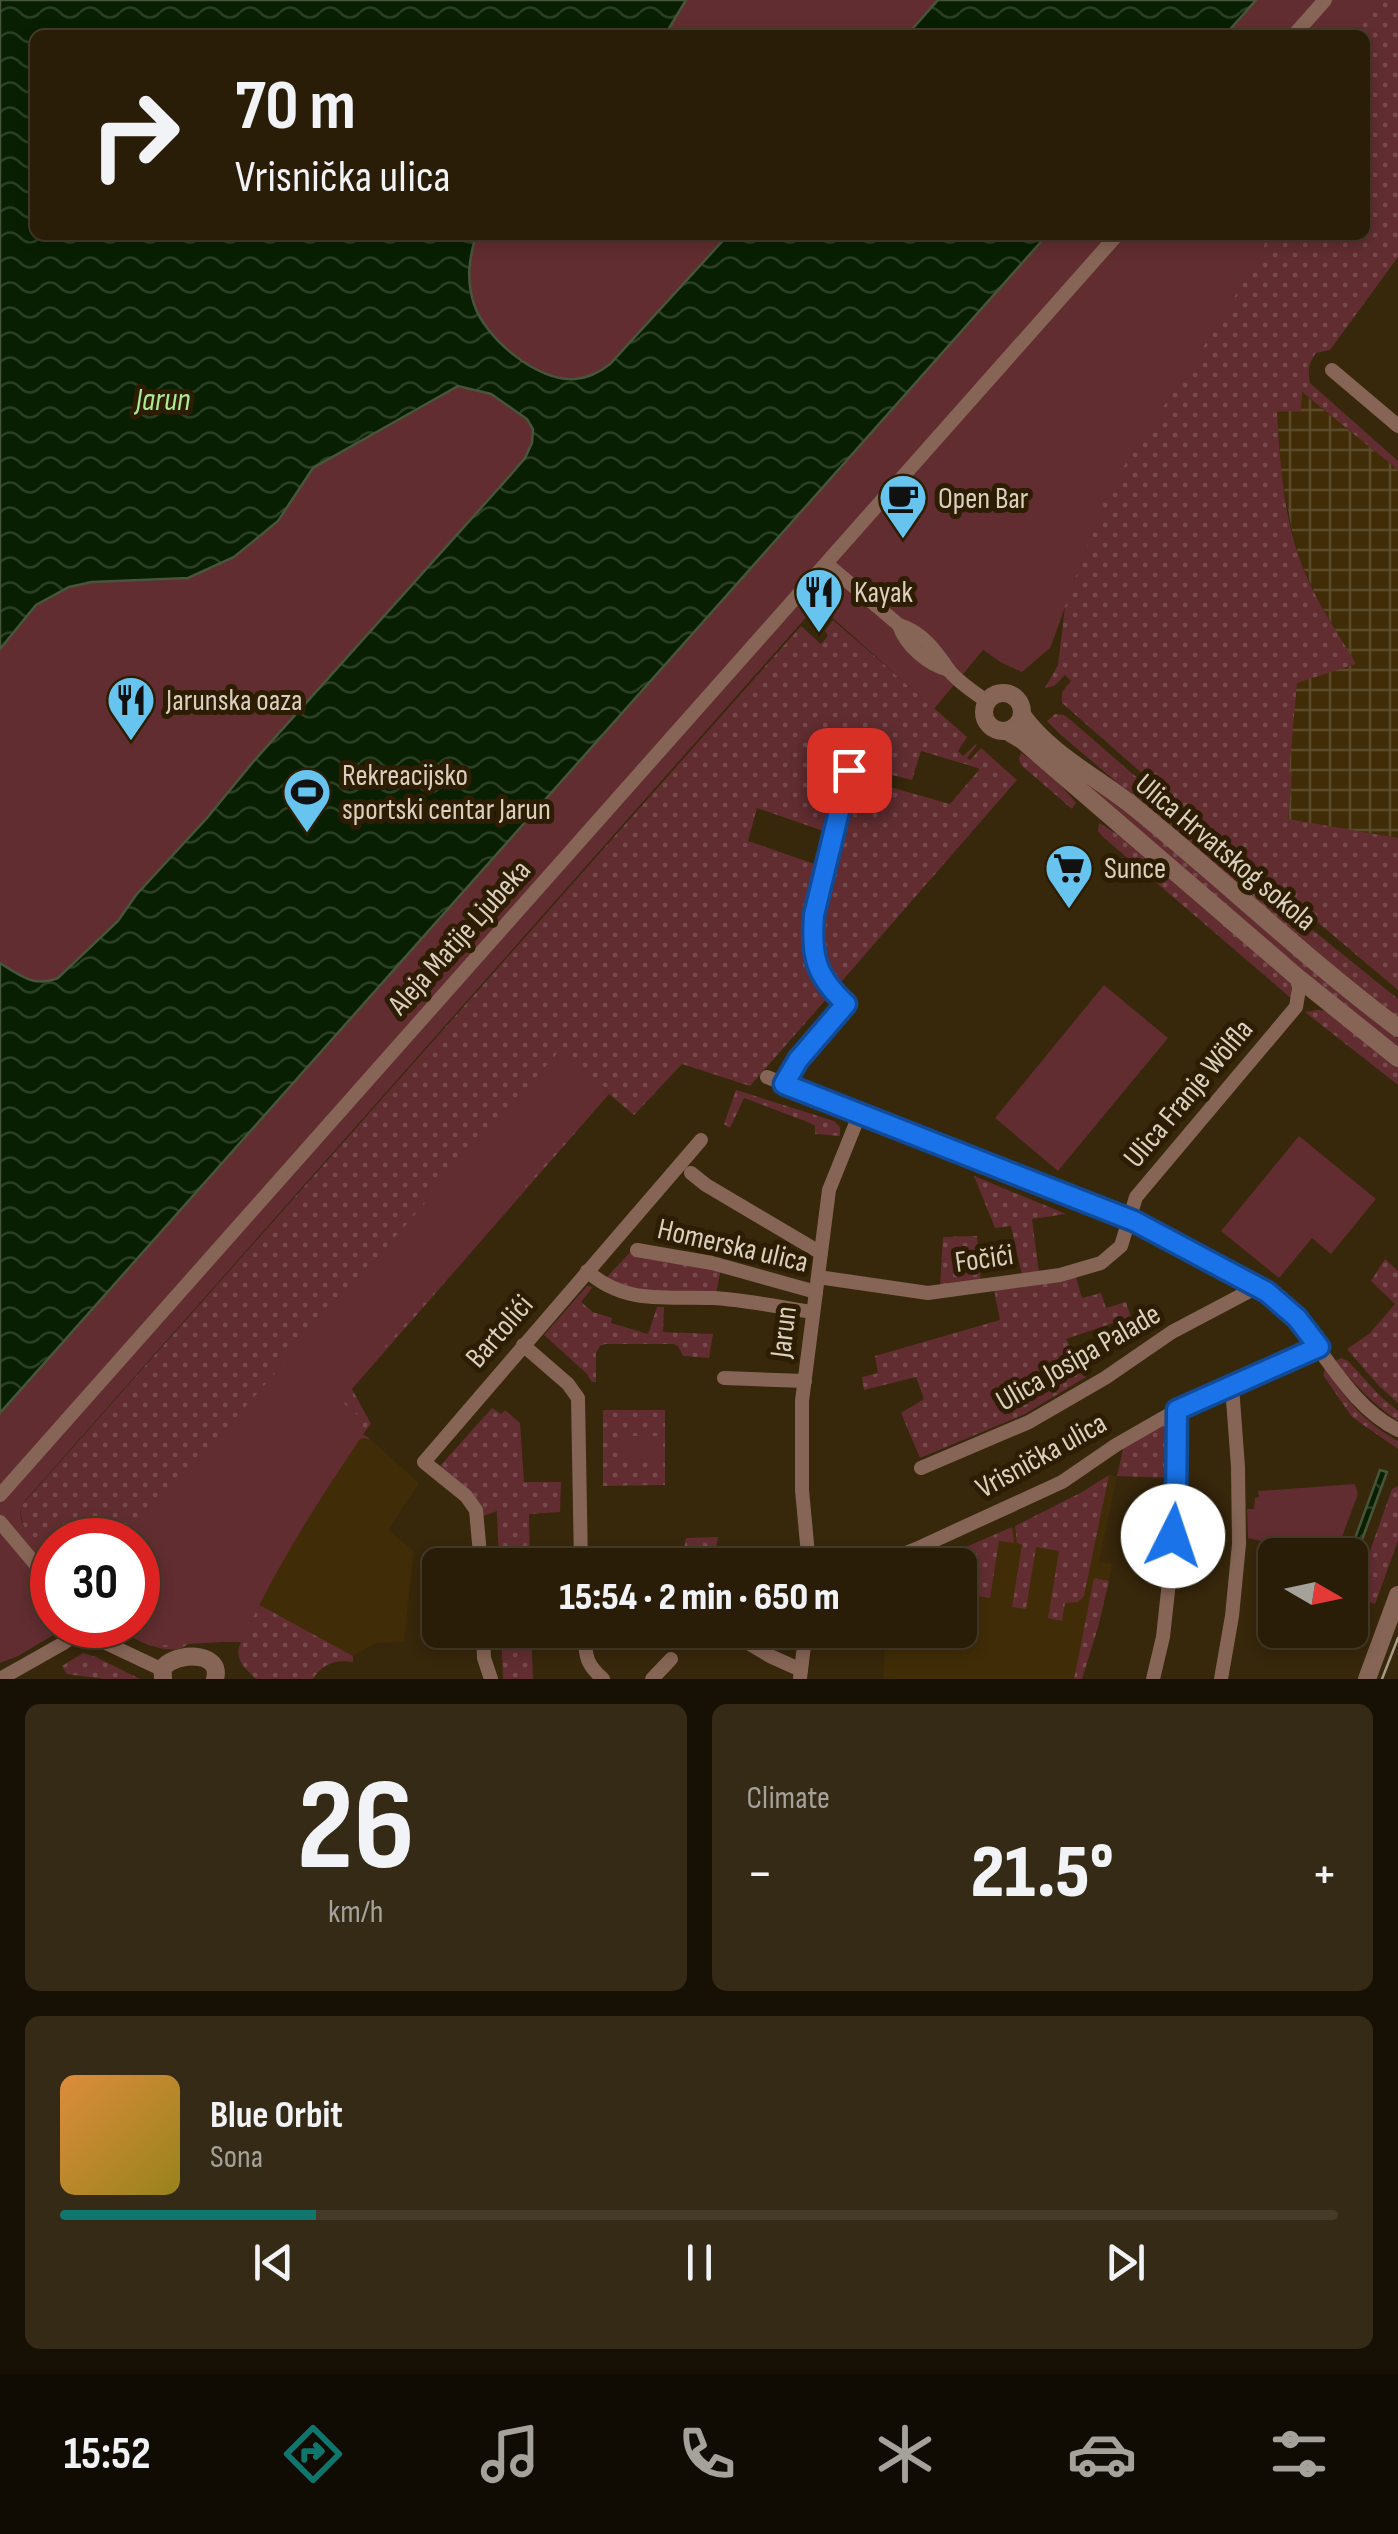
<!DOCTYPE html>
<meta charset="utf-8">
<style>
body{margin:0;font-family:"Sofia Sans Condensed",sans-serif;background:#352a16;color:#f1f3f6;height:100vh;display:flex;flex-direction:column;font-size:38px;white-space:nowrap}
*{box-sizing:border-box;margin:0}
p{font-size:32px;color:#a5a29c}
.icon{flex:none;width:55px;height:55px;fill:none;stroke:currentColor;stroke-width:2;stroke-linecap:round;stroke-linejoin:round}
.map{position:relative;height:1679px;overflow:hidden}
.side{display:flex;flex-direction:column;gap:25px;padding:25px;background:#171004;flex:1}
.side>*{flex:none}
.guide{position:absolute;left:30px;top:30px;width:1340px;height:210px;border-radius:15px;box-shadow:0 5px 15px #0003,0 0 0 2px #453b29;background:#291d08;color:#f1f3f6;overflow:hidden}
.needle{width:65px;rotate:99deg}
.fabs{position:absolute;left:1258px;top:1538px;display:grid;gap:20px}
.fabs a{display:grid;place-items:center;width:110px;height:110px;border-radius:15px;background:#291d08;box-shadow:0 5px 15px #0003,0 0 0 2px #453b29;font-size:50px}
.speed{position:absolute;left:30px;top:1518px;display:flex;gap:20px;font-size:50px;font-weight:700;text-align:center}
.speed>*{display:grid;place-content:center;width:130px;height:130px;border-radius:50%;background:#291d08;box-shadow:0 5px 15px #0003,0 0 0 2px #453b29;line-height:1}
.speed .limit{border:15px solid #d22;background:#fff;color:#111}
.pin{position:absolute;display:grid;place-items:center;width:85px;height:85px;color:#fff;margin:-42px;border-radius:20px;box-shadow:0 5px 15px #0006}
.me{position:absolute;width:110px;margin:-55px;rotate:4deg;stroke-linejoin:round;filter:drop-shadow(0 0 8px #0008)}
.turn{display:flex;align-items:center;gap:35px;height:210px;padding:0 40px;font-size:45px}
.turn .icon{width:130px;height:130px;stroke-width:2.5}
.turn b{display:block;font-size:70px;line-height:85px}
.big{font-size:75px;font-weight:800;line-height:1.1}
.side .widget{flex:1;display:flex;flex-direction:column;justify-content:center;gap:15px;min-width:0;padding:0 35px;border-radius:15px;background:#352a16}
.side .dial{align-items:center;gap:0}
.dial b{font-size:130px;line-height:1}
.song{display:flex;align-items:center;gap:30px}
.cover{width:120px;height:120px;border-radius:15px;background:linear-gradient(135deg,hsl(30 70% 55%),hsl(50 70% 35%))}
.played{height:10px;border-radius:5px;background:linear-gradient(90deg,#0f766e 20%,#453b29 20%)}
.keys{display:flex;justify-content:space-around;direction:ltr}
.heat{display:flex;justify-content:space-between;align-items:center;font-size:55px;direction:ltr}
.side .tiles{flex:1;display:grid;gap:25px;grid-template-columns:1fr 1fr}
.widget:last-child{grid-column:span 2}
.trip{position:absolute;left:422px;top:1548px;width:555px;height:100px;border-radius:15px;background:#291d08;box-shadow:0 5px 15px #0003,0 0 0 2px #453b29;font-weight:800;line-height:100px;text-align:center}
.tabs{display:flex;height:160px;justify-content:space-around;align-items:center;background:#100c03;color:#a5a29c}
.tabs .icon{width:70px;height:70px}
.tabs .current{color:#0f766e}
.tabs b{font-size:45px;color:#f1f3f6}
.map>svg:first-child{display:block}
.built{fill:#402c07}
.industrial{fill:url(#industrial-grid)}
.grass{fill:url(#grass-dots);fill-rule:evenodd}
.park{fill:#612d31}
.water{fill:url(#water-waves);stroke:#47553a;stroke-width:2.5}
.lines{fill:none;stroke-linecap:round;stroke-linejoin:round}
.minor{stroke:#866556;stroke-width:14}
.tertiary{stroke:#866556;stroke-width:18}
.tram{stroke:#a69a86;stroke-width:2.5}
.route-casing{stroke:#114b97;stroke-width:25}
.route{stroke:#1a73e8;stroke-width:18}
.labels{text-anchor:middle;stroke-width:10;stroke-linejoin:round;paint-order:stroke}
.poi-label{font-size:30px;fill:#dbd0c0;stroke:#2d1d02;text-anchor:start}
.street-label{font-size:30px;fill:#dbd0c0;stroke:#2d1d02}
.water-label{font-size:32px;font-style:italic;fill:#a9ec93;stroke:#2d1d02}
</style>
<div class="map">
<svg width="1398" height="1679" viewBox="0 0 1398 1679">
<defs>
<pattern id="industrial-grid" width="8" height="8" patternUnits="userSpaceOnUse" patternTransform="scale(2.5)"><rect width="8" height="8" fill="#402c07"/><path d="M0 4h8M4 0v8" fill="none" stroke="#5b4a29"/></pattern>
<pattern id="grass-dots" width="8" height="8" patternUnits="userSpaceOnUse" patternTransform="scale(2.5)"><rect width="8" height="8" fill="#612d31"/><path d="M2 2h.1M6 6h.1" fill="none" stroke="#774a4d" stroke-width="1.8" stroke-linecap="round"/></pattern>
<pattern id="water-waves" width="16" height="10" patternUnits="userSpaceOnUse" patternTransform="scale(2.5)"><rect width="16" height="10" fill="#082001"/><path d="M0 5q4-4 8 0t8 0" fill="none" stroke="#2b3f24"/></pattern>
</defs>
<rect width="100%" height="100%" fill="#37270b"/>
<g class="built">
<polygon points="363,1438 370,1439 419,1483 388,1530 414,1551 404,1642 376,1643 353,1656 258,1604 306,1520 359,1440"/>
<polygon points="1109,1475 1117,1476 1099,1562 1112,1564 1098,1627 1082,1679 883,1679 886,1630 960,1630 960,1565 936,1562 1041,1516 1090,1488"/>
</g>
<polygon class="industrial" points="1300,391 1398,470 1398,838 1288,820 1292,774 1289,772 1293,708 1297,682 1355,664 1317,598 1300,560 1292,531 1281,473 1277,411 1301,411"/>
<g class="grass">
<path d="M1356 0H1398V257L1330 350 1316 353C1308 364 1308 370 1310 383L1398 461V470L1302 392 1301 411H1277C1280 461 1283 513 1300 560 1313 597 1336 630 1356 664L1297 683 1289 772 1292 774 1288 819 1398 838V990L1169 797 1062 703V692L1071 681 1065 675 1054 686 1045 688 1058 665 1065 607 1050 648 1037 637 1145 235H1365V35H1327Z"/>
<path d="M833 620 967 737 958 751 963 756 976 744 977 745 967 758 970 760 981 748 1017 780 835 989C819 969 816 947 817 922L849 792 853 780 860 776 862 768 846 764 829 833 757 808 748 841 820 866C811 911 800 956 829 996L750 1086 682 1064 634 1115 609 1094 352 1389 371 1424 363 1434 370 1439 363 1438 359 1440 306 1520 258 1604 353 1656V1662C336 1659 322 1664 313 1679H256C244 1667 233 1659 241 1642H220L225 1626 222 1621 217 1619 206 1637 200 1635 203 1608 195 1607C195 1615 196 1625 194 1632 185 1670 129 1636 110 1625H138V1540H52V1564C36 1545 19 1532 21 1506L801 626 821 644 828 636 825 631ZM921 751 978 768 979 770 950 804 872 782 876 771 912 780Z"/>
<polygon points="1055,714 1064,715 1073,722 1304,923 1398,999 1398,1021 1061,735 1047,721"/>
<polygon points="1032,740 1113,800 1361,1009 1398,1038 1398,1050 1366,1025"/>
<polygon points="1021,753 1050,773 1076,803 1072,809 1021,765 1019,759"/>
<polygon points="1099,823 1127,840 1291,983 1292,999 1103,837 1098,831"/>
<polygon points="1318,1010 1327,1011 1398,1066 1398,1085 1305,1012"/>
<polygon points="736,1090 834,1121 840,1127 840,1136 815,1134 815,1126 810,1123 744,1098 730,1128 724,1124"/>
<polygon points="969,1162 1102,1213 1095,1217 967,1168"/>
<polygon points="974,1176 1066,1214 1032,1219 1039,1273 1022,1275 1011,1226 995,1228"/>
<polygon points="977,1236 981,1282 940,1287 943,1237"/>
<polygon points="637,1245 721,1269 716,1294 646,1292 605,1279"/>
<polygon points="1385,1259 1398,1271 1398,1403 1379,1386 1347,1349 1369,1334 1395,1304 1371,1281"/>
<polygon points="1076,1277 1082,1298 1101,1293 1106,1308 1126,1302 1131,1317 1066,1339 1086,1377 1025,1414 920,1458 901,1413 924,1399 916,1377 864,1390 862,1377 878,1373 875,1356 1000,1320 994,1290"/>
<polygon points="587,1286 593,1287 581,1302 593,1312 612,1318 611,1323 648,1334 657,1307 664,1307 663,1332 713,1334 709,1358 683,1356 678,1346 673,1344 605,1344 600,1346 596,1353 596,1382 592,1382 586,1373 544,1335"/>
<path d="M1341 1358 1348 1361 1381 1397 1398 1411V1421C1373 1404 1354 1384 1335 1361Z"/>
<path d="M1325 1368C1347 1401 1363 1421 1398 1441V1449L1352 1417 1323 1375Z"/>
<polygon points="492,1408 501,1414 505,1410 520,1423 524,1482 561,1482 560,1512 529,1514 530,1565 499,1565 497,1511 483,1516 440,1466"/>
<polygon points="603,1410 665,1410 665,1485 603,1486"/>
<polygon points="1166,1419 1171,1422 1172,1478 1117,1476 1123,1449"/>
<polygon points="1109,1475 1084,1596 1078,1602 1065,1603 1062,1621 1048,1618 1059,1551 1036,1547 1026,1609 1012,1607 1022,1545 1017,1543 1015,1526 1082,1492"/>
<polygon points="1398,1486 1398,1541 1375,1604 1366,1601 1359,1623 1350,1628 1350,1607 1392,1489"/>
<polygon points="1012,1527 1014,1543 999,1541 990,1598 970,1595 966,1618 960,1617 960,1565 932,1563 936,1560"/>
<polygon points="718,1537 713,1565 608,1558 610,1552 684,1548 686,1538"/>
<polygon points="1094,1578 1109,1581 1098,1627 1082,1679 1074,1679"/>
<polygon points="501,1630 531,1630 533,1679 503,1679"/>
<polygon points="83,1653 96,1657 140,1679 104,1679 67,1674 62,1666"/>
</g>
<g class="park">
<path d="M0 0H1377L1357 35H35V235H1267L1263 249 1217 326 1106 493 1050 648 1022 672 1002 663 983 650 934 709 824 610 818 609 809 614 23 1503C12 1529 41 1539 51 1561 55 1570 52 1585 52 1595L45 1602 52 1613V1625H60L62 1630 18 1656 0 1663Z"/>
<polygon points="1104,985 1168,1038 1058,1171 995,1118"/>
<path d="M561 1049 609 1091 339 1399 364 1421 356 1430 370 1439 363 1438 359 1440C316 1505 274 1570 242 1641L150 1646 111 1626 110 1625H138V1540H128Z"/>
<polygon points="1299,1136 1376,1199 1331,1254 1312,1238 1279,1278 1221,1231"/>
<polygon points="620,1436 662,1436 661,1461 619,1460"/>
<polygon points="1355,1484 1358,1494 1336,1553 1282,1543 1277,1545 1248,1538 1247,1509 1254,1509 1255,1498 1259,1497 1258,1491"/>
</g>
<g class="water">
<path d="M0 0H686L665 35H35V235H476C469 259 466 280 474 304 485 338 537 382 575 379 588 378 600 372 610 364L728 235H1047L0 1413V963C19 975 35 988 58 978L118 921 136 895 207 818 253 762 507 479 525 458 532 443 533 429 527 419 491 394 458 386 313 468 278 521 234 557 188 578 92 582 69 587 36 605 0 649Z"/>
<polygon points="938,0 1256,0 1225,35 907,35"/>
<polygon points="1380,1470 1387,1472 1350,1572 1349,1555"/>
</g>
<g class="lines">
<g class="minor">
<polyline points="1294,35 1325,0"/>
<polyline points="1332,370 1398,426"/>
<path d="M827 564 899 625C921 631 936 651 948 669 957 682 975 692 987 702"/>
<path d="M899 625C905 645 928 665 949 670"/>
<path d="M767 1077C856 1113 947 1146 1036 1181 1111 1211 1187 1242 1256 1285 1316 1321 1335 1398 1398 1430"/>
<path d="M785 1084 798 1060 846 1004C815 975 811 956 813 915L849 769"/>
<polyline points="691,1173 706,1185 821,1253"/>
<polyline points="637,1250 712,1263 816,1292"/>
<path d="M587 1271C625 1305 666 1296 713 1298 746 1300 780 1307 813 1312"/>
<polyline points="818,1277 928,1293 1060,1275 1101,1263 1121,1246 1136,1197 1296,1007 1299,989 1297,977"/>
<polyline points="523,1345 568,1384 578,1398 581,1565"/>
<polyline points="724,1378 805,1381"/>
<polyline points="921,1468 1029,1422 1105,1378 1172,1332 1259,1286"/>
<polyline points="0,1495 1117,235"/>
<polyline points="0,1522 42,1572 52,1580"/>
<polyline points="481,1565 476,1510 466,1496 424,1462 701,1140"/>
<polyline points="809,1565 802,1490 802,1401 829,1190 860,1113"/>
<polyline points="875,1565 916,1549 1062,1482 1116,1445 1177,1410 1319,1347"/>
<polyline points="83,1625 108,1644 163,1670"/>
<polyline points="483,1630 484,1658 491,1679"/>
<path d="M584 1630C586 1655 584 1662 603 1679"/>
<polyline points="726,1630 770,1656 801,1670"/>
<polyline points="800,1678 806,1630"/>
<polyline points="0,1679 62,1644 85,1627"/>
<polyline points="652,1679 671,1659"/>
<polyline points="1153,1679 1163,1637 1177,1508 1177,1410"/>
<polyline points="1221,1679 1232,1616 1239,1544 1238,1467 1232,1386"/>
</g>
<g class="tertiary">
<circle cx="1003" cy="712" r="19"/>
<path d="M1022 715C1051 755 1097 777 1134 807 1223 879 1306 959 1398 1028"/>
<polyline points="1007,731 1022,740 1297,977 1398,1058"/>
<path d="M163 1679C163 1672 161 1669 167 1664 183 1652 222 1653 215 1679"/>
<polyline points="1367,1679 1398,1595"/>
</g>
<polyline class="tram" points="1382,1679 1398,1638"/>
</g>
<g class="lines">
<g class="route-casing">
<path id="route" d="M849 770 814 915C811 956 815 975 846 1004L798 1060 784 1084 1134 1221 1267 1292 1297 1318 1319 1347 1177 1410 1176 1508 1173 1536"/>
</g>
<use href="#route" class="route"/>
</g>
<defs>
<g id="cafe-pin" transform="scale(2.5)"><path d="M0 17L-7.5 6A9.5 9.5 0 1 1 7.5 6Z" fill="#66c4ef" stroke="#2d1d02"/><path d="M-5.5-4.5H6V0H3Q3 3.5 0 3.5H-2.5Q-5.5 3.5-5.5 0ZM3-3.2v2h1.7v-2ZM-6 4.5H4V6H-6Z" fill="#111"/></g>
<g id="restaurant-pin" transform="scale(2.5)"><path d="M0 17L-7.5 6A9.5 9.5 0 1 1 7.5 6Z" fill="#66c4ef" stroke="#2d1d02"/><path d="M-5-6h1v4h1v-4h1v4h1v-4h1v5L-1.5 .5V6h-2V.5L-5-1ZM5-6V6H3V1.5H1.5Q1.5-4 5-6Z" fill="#111"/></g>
<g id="stadium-pin" transform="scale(2.5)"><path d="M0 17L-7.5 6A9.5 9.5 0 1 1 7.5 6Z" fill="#66c4ef" stroke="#2d1d02"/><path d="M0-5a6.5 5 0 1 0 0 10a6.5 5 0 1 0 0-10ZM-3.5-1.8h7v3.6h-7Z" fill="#111"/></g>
<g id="supermarket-pin" transform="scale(2.5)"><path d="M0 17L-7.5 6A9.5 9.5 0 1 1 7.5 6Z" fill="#66c4ef" stroke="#2d1d02"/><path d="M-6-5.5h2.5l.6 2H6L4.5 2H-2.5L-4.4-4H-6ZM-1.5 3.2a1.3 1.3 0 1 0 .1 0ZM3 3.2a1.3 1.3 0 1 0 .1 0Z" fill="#111"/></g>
</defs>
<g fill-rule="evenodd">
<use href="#cafe-pin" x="903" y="498"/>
<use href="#restaurant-pin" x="819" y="592"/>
<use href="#restaurant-pin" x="131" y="700"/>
<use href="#stadium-pin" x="307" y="792"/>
<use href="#supermarket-pin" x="1069" y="868"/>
</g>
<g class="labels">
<g class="poi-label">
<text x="938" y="508">Open Bar</text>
<text x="854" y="602">Kayak</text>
<text x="166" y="710">Jarunska oaza</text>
<text x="342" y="785">Rekreacijsko<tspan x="342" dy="34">sportski centar Jarun</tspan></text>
<text x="1104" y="878">Sunce</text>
</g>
<g class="street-label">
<text transform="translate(1226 852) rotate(40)" y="10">Ulica Hrvatskog sokola</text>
<text transform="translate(459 937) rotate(-48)" y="10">Aleja Matije Ljubeka</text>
<text transform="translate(1188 1093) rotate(-50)" y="10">Ulica Franje Wölfla</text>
<text transform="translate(733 1245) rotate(13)" y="10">Homerska ulica</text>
<text transform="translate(984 1258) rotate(-8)" y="10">Fočići</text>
<text transform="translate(499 1331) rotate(-49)" y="10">Bartolići</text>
<text transform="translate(783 1332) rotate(-83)" y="10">Jarun</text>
<text transform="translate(1078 1357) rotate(-30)" y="10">Ulica Josipa Palade</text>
<text transform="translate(1041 1455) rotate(-29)" y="10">Vrisnička ulica</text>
</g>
<g class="water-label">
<text x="163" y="410">Jarun</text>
</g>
</g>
</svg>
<div class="fabs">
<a><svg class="needle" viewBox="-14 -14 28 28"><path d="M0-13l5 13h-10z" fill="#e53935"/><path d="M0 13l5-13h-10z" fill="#a5a29c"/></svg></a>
</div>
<div class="speed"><div class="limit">30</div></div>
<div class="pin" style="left:849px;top:770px;background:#d93025"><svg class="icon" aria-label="arrive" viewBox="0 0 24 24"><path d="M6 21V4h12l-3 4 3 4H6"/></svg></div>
<svg class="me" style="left:1173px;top:1536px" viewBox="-20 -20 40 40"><circle r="19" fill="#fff"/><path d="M0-13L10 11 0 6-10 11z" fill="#1a73e8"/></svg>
<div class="trip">15:54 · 2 min · 650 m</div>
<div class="guide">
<div class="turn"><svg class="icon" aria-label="right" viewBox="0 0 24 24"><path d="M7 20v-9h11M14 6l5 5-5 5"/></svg><div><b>70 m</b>Vrisnička ulica</div></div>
</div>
</div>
<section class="side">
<div class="tiles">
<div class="widget dial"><b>26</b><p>km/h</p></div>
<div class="widget"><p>Climate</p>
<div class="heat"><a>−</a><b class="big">21.5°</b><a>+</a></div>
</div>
<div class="widget">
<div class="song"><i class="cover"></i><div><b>Blue Orbit</b><p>Sona</p></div></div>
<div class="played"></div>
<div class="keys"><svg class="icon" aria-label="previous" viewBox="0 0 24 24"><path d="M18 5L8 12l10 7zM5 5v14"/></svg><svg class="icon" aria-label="pause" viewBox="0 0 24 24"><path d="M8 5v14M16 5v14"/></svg><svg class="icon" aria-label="next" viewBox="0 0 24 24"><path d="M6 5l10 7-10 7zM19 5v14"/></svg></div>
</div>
</div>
</section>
<nav class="tabs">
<b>15:52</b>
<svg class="icon current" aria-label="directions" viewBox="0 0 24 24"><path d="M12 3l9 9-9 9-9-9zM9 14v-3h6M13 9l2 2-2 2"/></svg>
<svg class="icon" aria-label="music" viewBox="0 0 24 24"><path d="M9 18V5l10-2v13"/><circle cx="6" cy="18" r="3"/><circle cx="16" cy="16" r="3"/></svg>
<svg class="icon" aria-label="phone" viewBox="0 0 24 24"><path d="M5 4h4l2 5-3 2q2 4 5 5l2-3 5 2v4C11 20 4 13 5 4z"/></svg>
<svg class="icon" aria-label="climate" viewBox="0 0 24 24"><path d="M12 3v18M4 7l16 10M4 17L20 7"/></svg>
<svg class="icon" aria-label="car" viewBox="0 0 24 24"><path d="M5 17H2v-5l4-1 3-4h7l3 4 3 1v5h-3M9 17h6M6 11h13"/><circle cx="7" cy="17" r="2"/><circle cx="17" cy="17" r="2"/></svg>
<svg class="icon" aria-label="filters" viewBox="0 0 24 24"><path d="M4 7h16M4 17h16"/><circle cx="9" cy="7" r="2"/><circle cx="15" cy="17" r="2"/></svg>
</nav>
